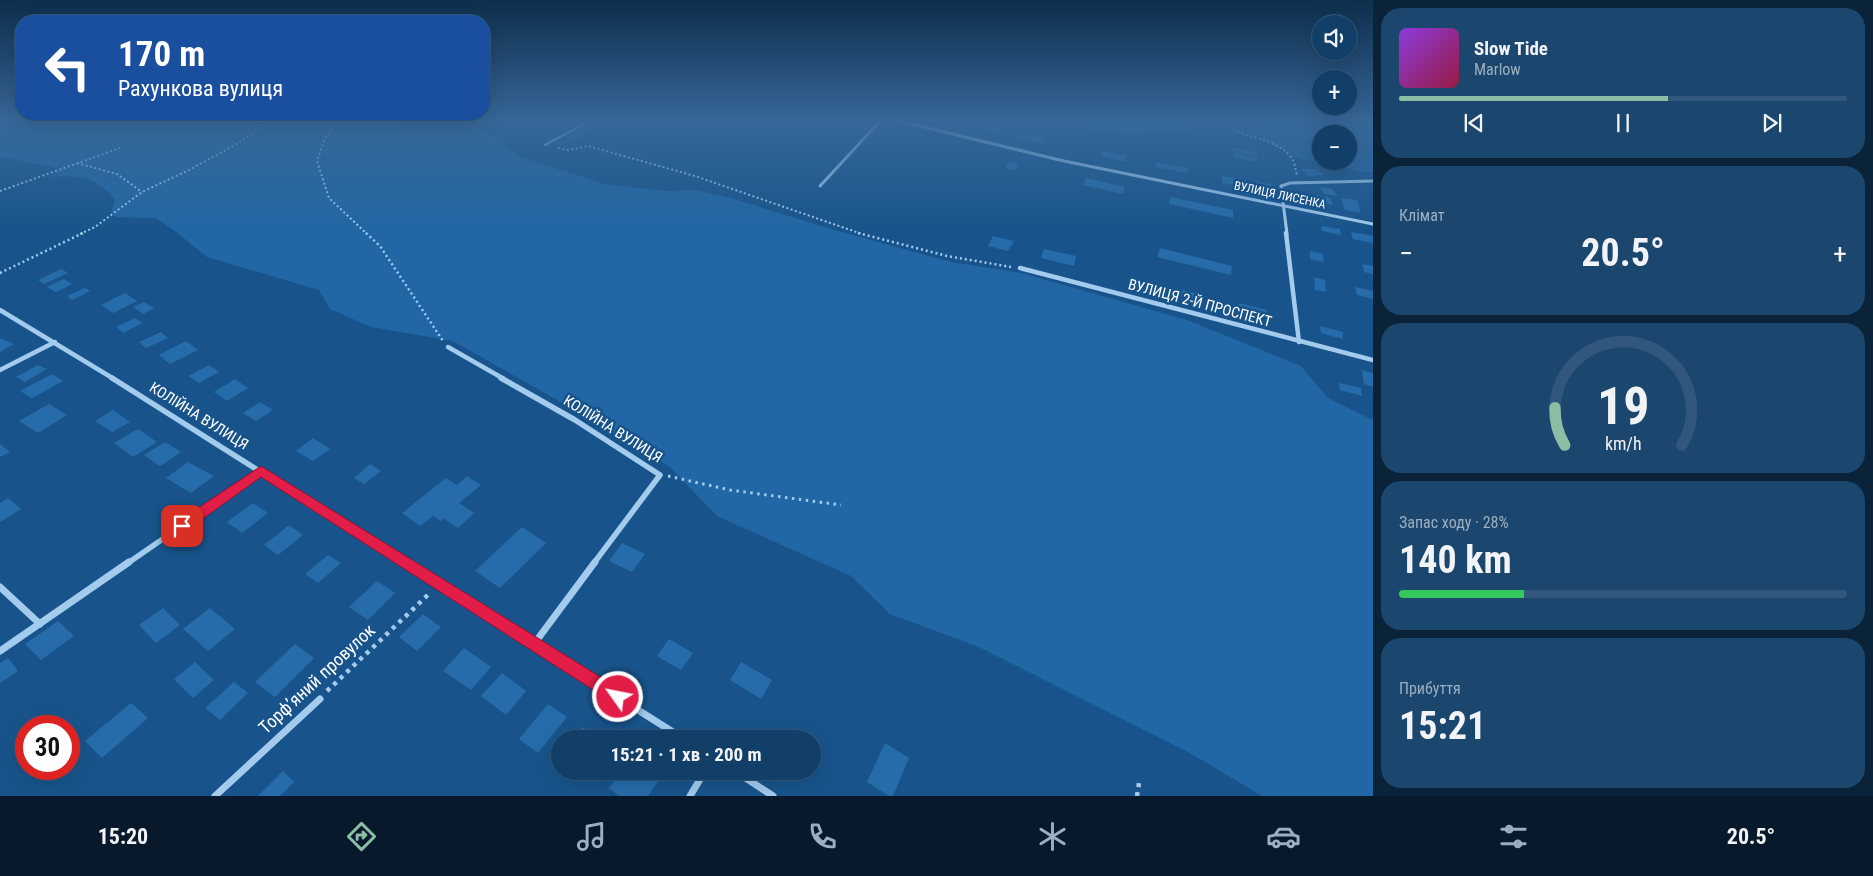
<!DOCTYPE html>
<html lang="uk">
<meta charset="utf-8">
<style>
body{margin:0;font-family:"Roboto Condensed",sans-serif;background:#1b466e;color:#f1f3f6;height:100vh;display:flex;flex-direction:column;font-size:19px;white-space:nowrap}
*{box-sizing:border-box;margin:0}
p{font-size:16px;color:#9cafc0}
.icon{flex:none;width:28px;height:28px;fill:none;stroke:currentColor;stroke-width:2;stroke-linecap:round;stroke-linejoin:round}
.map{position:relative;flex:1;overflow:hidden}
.details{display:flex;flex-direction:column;gap:8px;padding:8px;background:#0a2339;width:500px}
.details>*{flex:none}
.top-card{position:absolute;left:15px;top:15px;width:475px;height:105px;border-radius:20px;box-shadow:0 5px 20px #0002,0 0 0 1px #31587c;background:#1a4fa0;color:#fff;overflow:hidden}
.fabs{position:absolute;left:1312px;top:15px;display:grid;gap:10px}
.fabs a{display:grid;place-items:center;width:45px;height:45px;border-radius:50%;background:#123f68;box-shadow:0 5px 20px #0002,0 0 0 1px #31587c;font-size:25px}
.speed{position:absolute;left:15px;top:715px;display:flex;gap:10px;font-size:25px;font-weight:700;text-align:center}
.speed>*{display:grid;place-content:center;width:65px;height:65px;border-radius:50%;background:#123f68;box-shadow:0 5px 20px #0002,0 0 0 1px #31587c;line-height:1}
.speed .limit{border:8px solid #d22;background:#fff;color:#111}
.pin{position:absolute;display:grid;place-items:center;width:42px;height:42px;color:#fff;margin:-21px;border-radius:10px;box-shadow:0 2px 8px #0006}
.me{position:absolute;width:55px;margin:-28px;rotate:303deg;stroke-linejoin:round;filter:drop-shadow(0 0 4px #0008)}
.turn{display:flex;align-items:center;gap:18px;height:105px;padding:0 20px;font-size:22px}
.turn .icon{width:65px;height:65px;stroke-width:2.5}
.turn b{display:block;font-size:35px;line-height:42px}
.big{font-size:38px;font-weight:700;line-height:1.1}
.details .widget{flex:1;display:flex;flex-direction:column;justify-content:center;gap:8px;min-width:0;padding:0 18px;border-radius:20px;background:#1b466e}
.details .dial{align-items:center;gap:0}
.dial svg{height:130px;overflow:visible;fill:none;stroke:#31587c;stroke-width:7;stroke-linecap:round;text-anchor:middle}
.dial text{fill:#f1f3f6;stroke:none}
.song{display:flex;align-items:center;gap:15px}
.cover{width:60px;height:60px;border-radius:8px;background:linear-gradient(135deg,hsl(270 70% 55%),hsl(340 70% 35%))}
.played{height:5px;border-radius:2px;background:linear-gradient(90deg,#8abfa5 60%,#31587c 60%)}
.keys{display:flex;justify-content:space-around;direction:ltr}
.heat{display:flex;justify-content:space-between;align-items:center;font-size:28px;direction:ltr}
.charge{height:8px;border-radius:4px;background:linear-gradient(90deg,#34c759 28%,#31587c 0)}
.trip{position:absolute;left:551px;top:730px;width:270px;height:50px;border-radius:25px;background:#123f68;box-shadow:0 5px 20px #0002,0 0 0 1px #31587c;font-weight:700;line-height:50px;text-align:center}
.dock{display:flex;height:80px;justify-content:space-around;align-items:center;background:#07192a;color:#9cafc0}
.dock .icon{width:35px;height:35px}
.dock .current{color:#8abfa5}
.dock b{font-size:22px;color:#f1f3f6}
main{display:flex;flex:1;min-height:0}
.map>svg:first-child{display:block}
.green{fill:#2167a5;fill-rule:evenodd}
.building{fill:#266caa}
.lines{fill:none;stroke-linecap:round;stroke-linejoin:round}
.path-far3{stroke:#a2cbee;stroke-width:2;stroke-dasharray:2 2.5;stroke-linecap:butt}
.path-far2{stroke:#a2cbee;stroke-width:2.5;stroke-dasharray:2 3;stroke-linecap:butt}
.path-far1{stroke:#a2cbee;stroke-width:3;stroke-dasharray:2.5 4.5;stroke-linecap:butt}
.path{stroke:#a2cbee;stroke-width:4.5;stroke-dasharray:4 5;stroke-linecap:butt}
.service{stroke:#a2cbee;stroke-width:2.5}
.minor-far3{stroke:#a2cbee;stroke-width:3}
.minor-far2{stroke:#a2cbee;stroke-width:4.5}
.minor-far1{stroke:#a2cbee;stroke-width:5.5}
.minor{stroke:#a2cbee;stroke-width:7}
.route{fill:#e11d48;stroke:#92132f}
.labels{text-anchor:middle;stroke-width:5;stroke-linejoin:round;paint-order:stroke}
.far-street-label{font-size:12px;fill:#fff;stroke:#18548b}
.street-label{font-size:15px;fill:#fff;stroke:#18548b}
.near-street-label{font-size:18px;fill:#fff;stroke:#18548b}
</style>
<main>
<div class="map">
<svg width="1373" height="796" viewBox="0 0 1373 796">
<rect width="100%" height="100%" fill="#18548b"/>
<g class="green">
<path d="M0 119H391V121L414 131 479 128 520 157 604 184 668 191 694 190 734 199 831 229 951 262 1021 273 1187 320 1301 366 1328 398 1373 420V796H1262L1190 753 979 647 890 614 851 576 717 516 670 467 580 413 453 341 371 327 330 309 319 290 207 257 175 231 156 218 116 217 111 212 115 200C95 175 79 176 50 177L59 170 48 166 0 157Z"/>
<polygon points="1048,119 1190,119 1198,129 1133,133 1097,131"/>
<path d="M1243 119H1373V172H1363L1302 159 1259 138ZM1321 134H1349V161H1321Z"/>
</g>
<g class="building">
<polygon points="527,119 540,119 551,122 543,127 523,121"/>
<polygon points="960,119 965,121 960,125 939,120"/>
<polygon points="980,124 1008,130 1004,135 976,128"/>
<polygon points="582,127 591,130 576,139 566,135"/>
<polygon points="1022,133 1048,139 1044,145 1017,138"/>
<polygon points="1233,148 1256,152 1257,156 1233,151"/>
<polygon points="1103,151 1127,156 1125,162 1100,156"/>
<polygon points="1233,153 1257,158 1257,162 1233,157"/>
<polygon points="1009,162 1019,164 1015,170 1005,168"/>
<polygon points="1156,162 1188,168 1187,173 1155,167"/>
<polygon points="1300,169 1316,169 1325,175 1309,176"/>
<polygon points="1222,176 1240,179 1240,186 1222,183"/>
<polygon points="1086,178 1125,187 1123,194 1083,185"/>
<polygon points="1256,182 1271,184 1272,193 1256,190"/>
<polygon points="1318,187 1331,188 1338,196 1325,194"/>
<polygon points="1311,194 1330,198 1333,205 1313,202"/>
<polygon points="1170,197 1233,210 1233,218 1169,204"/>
<polygon points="1341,198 1357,200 1361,213 1345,210"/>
<polygon points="1321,226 1340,229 1341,235 1322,231"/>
<polygon points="1351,232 1373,236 1373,243 1353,239"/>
<polygon points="993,236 1014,241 1008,251 988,246"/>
<polygon points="1160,248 1232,266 1231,275 1157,257"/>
<polygon points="1044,249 1076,256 1074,266 1041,258"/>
<polygon points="1310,251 1323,254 1324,262 1310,259"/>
<polygon points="1362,264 1373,266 1373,274 1364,272"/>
<polygon points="61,269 68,273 44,284 38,280"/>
<polygon points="1314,277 1325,280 1326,292 1315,290"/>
<polygon points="64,279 72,284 56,292 47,287"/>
<polygon points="1169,287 1195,293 1195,300 1168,294"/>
<polygon points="1355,287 1373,291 1373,299 1357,295"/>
<polygon points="85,288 90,291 72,300 67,296"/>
<polygon points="125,293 137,301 113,313 101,305"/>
<polygon points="144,302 154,308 143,314 133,307"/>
<polygon points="1239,303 1267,310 1267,319 1239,312"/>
<polygon points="135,318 142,323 123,333 116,327"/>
<polygon points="1320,326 1343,332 1343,339 1321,333"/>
<polygon points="161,332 168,338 146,348 139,342"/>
<polygon points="0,338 14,344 0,352"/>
<polygon points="186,341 198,350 170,364 159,355"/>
<polygon points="38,365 47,369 25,382 16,377"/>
<polygon points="209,365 219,372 199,383 188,376"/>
<polygon points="1362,370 1373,373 1373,387 1364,384"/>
<polygon points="52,374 63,381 32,398 20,391"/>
<polygon points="235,379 248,388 227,401 214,392"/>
<polygon points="1339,383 1361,388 1362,396 1340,390"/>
<polygon points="260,402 273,410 256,421 243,413"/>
<polygon points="49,404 67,415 38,433 19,421"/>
<polygon points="113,410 130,422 112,432 95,421"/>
<polygon points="138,429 157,442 133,457 114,443"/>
<polygon points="313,438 330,449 313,461 296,451"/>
<polygon points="165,442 181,452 160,466 144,455"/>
<polygon points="0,444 10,452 0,457"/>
<polygon points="188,462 214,476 191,493 166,478"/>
<polygon points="370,464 381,471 364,484 354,478"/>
<polygon points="467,476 481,485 459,503 474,513 458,528 443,518 441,521 433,516 420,526 402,513 446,478 457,485"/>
<polygon points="8,498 21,509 0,522 0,503"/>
<polygon points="253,503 268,513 242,533 227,522"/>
<polygon points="289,525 303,535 278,555 264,545"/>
<polygon points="522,527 546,543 500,588 475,571"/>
<polygon points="622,543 645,554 632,572 609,561"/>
<polygon points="328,555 341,563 318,583 305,574"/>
<polygon points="377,581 395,593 368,620 349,607"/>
<polygon points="163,608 180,625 156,643 139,625"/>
<polygon points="210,608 235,629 208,651 183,629"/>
<polygon points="423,614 441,627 417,651 399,637"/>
<polygon points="58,621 74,636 41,660 25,644"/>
<polygon points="669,639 693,653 681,670 657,656"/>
<polygon points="295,644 314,658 275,697 255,682"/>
<polygon points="464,648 491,667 471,690 443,671"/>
<polygon points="8,658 18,671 0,683 0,663"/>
<polygon points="195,662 214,680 193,698 174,679"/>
<polygon points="741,662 772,680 761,699 730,680"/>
<polygon points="502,673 526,691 506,715 481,696"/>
<polygon points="234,682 248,693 220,720 205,708"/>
<polygon points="131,703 148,718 102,758 85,741"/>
<polygon points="548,704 567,717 538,753 519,739"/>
<polygon points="583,727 598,739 573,739"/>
<polygon points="885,743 909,758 893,796 889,796 867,782"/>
<polygon points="283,771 294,782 280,796 258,796"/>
<polygon points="621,771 648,771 659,780 648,796 619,796 609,788"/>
</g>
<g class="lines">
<g class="path-far3">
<polyline points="341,119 325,138 317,161 329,198 367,234"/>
<path d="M1219 119C1238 140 1273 135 1291 157 1295 162 1295 169 1297 175"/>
<polyline points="558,148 568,150 588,146 695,176 862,234"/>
<polyline points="77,163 117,174 142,192"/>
<polyline points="0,191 120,148"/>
<polyline points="80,234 95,227 142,192 189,170 242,141 270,119"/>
</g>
<g class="path-far2">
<polyline points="366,233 380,246 443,341"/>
<polyline points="858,233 947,256 1011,267"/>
<polyline points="0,273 83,233"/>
</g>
<polyline class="path-far1" points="668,476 730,490 841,505"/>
<g class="path">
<polyline points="327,691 431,592"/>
<polyline points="1137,796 1139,783"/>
</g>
<polyline class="service" points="545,145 593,119"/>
<g class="minor-far3">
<polyline points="594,119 610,119"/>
<polyline points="891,119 1064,161 1373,224"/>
<polyline points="820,186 882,119"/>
<polyline points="1287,234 1281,186 1290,183 1373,181"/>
</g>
<g class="minor-far2">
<polyline points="1286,233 1299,342"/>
<polyline points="1020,268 1373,360"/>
<polyline points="0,310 114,379"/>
<polyline points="448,347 504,379"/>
<polyline points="0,370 55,342"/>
</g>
<g class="minor-far1">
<polyline points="112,378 405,563"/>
<polyline points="501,378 575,420 660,475 594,563"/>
<polyline points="128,563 261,471"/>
</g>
<g class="minor">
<polyline points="403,562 684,739"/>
<polyline points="0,587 40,624"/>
<polyline points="534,644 595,562"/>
<polyline points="0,651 129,562"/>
<polyline points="735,771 773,796"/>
<polyline points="215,796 320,699"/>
<polyline points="690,796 705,771"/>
</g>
</g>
<linearGradient id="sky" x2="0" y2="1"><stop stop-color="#0d2e4c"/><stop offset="0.52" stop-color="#376798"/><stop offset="1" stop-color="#376798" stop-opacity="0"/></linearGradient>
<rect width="1373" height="231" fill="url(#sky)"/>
<polygon class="route" points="261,466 623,691 626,697 623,702 618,705 612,702 261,477 187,530 182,531 177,530 175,526 177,522"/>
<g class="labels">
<g class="far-street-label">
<text transform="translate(1280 195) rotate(12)" y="4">ВУЛИЦЯ ЛИСЕНКА</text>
</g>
<g class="street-label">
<text transform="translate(1200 303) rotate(15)" y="5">ВУЛИЦЯ 2-Й ПРОСПЕКТ</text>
<text transform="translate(199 416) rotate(32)" y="5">КОЛІЙНА ВУЛИЦЯ</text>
<text transform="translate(613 429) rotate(32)" y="5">КОЛІЙНА ВУЛИЦЯ</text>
</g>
<g class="near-street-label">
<text transform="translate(317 679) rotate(-43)" y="6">Торфʼяний провулок</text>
</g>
</g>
</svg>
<div class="fabs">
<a><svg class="icon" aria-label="sound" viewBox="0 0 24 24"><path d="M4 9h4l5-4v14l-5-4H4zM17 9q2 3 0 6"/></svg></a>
<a>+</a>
<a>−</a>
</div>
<div class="speed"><div class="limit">30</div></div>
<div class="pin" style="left:182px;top:526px;background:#d93025"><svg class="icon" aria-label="arrive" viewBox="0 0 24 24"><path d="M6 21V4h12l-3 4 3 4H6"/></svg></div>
<svg class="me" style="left:618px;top:697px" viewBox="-20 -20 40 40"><circle r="17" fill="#e11d48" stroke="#fff" stroke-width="3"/><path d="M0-11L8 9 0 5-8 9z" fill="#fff"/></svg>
<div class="trip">15:21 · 1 хв · 200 m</div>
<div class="top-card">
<div class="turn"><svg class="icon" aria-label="left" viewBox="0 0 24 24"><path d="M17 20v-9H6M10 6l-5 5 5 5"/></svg><div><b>170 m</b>Рахункова вулиця</div></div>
</div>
</div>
<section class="details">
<div class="widget">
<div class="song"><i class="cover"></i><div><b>Slow Tide</b><p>Marlow</p></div></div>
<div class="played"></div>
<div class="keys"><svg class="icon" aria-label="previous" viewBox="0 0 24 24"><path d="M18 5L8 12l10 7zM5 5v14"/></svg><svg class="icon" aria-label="pause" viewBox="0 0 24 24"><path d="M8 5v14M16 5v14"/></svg><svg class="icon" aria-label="next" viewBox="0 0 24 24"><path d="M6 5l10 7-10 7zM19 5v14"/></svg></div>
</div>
<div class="widget"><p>Клімат</p>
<div class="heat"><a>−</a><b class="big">20.5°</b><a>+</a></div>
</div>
<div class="widget dial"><svg viewBox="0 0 100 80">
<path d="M14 69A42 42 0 1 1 86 69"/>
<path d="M14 69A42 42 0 0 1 8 46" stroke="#8abfa5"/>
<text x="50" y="56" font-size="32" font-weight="700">19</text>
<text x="50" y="72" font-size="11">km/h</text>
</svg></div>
<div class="widget"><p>Запас ходу · 28%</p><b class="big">140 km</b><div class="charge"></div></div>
<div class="widget"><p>Прибуття</p><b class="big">15:21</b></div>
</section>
</main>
<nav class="dock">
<b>15:20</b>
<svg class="icon current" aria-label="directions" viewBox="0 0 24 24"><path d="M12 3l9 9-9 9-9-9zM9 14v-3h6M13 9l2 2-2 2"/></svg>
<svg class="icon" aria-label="music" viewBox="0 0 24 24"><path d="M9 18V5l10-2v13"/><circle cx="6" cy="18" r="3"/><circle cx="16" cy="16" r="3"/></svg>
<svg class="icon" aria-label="phone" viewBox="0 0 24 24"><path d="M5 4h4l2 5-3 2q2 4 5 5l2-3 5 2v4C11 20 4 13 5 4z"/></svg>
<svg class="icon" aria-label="climate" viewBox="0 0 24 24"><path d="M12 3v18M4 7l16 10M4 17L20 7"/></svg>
<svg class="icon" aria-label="car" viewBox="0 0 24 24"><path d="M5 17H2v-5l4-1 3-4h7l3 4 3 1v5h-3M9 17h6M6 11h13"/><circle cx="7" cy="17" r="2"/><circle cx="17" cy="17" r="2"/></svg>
<svg class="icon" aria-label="filters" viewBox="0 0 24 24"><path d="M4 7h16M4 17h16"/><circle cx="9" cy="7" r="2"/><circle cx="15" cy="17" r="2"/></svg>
<b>20.5°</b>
</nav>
